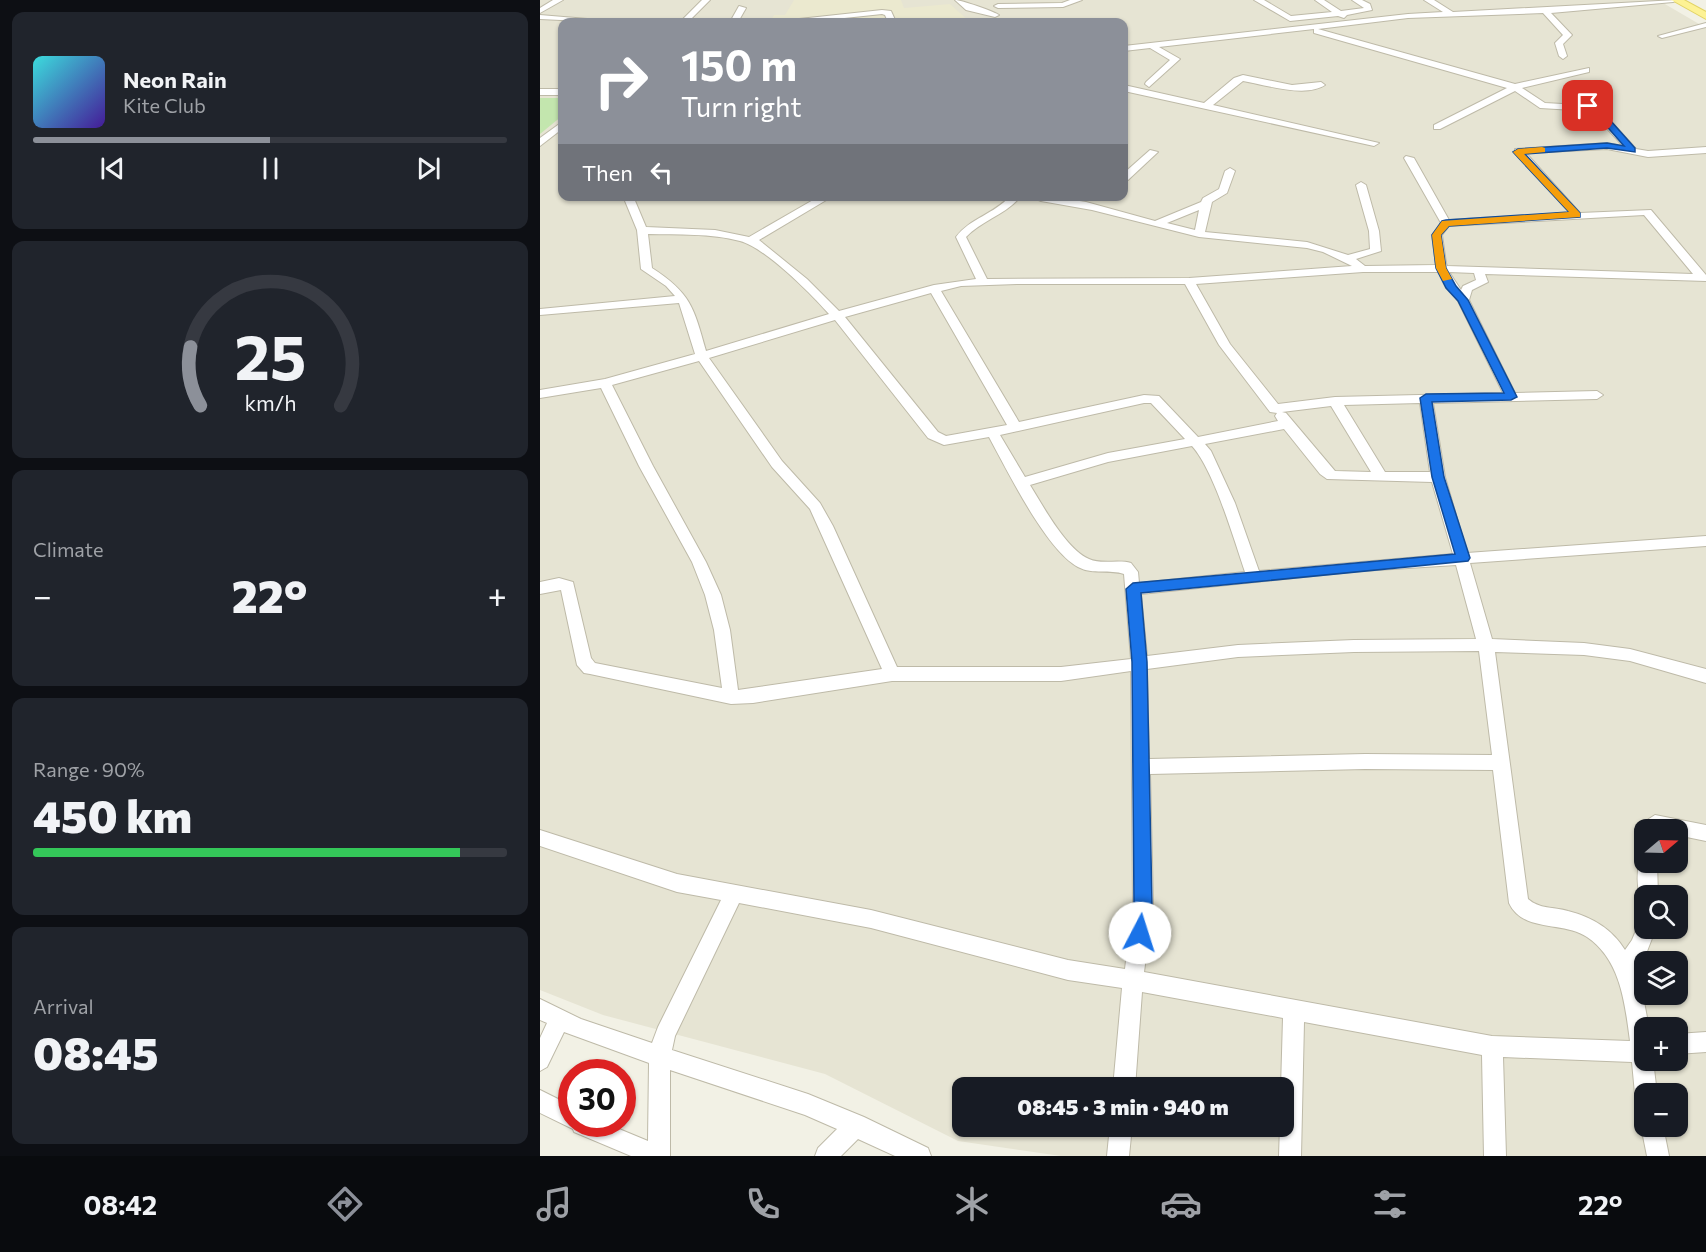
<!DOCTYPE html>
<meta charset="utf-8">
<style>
body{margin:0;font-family:Commissioner,sans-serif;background:#20242c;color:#f1f3f6;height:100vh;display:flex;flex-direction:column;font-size:22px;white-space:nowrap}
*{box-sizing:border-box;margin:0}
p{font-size:20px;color:#9ea1a6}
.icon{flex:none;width:33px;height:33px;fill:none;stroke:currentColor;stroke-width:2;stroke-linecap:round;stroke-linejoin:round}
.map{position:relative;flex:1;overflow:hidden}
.side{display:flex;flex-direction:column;gap:12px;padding:12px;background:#0d0f14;width:540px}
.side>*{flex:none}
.banner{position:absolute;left:18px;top:18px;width:570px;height:183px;border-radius:12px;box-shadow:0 2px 4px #0004;background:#8c9099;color:#fff;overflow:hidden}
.needle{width:39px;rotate:71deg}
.tools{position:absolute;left:1094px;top:819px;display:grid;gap:12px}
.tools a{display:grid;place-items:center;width:54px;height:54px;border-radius:12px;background:#171b24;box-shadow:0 2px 4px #0004;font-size:30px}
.speed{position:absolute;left:18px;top:1059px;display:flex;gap:12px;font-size:30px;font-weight:700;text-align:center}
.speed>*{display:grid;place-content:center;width:78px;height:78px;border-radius:50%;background:#171b24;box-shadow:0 2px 4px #0004;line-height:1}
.speed .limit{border:9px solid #d22;background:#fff;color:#111}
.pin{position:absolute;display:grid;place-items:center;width:51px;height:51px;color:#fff;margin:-26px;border-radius:12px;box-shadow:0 3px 9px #0006}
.me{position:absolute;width:66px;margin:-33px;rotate:5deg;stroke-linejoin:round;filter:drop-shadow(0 0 4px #0008)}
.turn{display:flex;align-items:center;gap:21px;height:126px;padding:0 24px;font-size:27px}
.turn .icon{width:78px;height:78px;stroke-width:2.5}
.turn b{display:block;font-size:42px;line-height:51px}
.then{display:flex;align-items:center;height:57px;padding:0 24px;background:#0003;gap:12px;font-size:22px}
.big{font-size:45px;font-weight:800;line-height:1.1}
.side .card{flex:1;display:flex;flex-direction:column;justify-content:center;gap:9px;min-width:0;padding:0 21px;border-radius:12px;background:#20242c}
.side .dial{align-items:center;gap:0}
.dial svg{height:156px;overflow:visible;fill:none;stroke:#363941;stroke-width:7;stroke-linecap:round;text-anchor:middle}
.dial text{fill:#f1f3f6;stroke:none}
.song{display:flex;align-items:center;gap:18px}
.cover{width:72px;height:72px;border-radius:9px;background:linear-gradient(135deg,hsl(180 70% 55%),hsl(260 70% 35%))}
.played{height:6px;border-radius:3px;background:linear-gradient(90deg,#8c9099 50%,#363941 50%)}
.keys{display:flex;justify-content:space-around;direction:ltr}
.heat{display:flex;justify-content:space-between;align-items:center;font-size:33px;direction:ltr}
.charge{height:9px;border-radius:4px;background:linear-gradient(90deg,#34c759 90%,#363941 0)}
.trip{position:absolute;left:412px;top:1077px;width:342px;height:60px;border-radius:12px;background:#171b24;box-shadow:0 2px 4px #0004;font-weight:800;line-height:60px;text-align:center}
.tabs{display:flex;height:96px;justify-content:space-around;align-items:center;background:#090b0e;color:#9ea1a6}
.tabs .icon{width:42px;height:42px}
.tabs .on{color:#8c9099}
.tabs b{font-size:27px;color:#f1f3f6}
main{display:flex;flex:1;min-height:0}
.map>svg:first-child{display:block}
.residential{fill:#e6e4d3;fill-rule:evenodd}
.education{fill:#ebe9cf}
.green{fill:#c3e6ae}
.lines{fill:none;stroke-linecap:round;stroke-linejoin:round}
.minor-casing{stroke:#bebaa8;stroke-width:2}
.major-casing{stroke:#e2d364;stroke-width:2}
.minor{fill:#fff;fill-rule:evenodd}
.major{fill:#fdf294;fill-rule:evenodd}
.route{fill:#1a73e8;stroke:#114b97;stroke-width:1.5}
.slow{fill:#f59e0b}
</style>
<main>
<section class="side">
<div class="card">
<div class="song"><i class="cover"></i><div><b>Neon Rain</b><p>Kite Club</p></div></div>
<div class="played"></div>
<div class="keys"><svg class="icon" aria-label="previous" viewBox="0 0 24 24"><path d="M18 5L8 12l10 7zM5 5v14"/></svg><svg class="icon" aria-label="pause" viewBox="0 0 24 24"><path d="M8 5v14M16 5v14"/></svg><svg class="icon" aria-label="next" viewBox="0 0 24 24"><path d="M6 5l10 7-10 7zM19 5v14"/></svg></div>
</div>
<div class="card dial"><svg viewBox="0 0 100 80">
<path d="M14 69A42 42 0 1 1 86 69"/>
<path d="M14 69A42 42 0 0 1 9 39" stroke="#8c9099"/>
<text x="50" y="56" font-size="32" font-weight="700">25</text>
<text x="50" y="72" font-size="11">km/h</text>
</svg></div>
<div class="card"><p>Climate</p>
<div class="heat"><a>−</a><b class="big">22°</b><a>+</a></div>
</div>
<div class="card"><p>Range · 90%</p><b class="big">450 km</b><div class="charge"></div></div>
<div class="card"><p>Arrival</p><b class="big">08:45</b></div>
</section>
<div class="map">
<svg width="1166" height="1156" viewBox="0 0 1166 1156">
<rect width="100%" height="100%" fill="#f2f1e5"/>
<path class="residential" d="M0 0H1118L1166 28V1156H521L418 1141 285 1074 63 1015 0 990ZM22 22H584V196H22ZM1104 830H1137V862H1104ZM1104 896H1137V928H1104ZM1104 962H1137V994H1104ZM1104 1028H1137V1060H1104ZM423 1088H744V1126H423ZM1104 1094H1137V1126H1104Z"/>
<polygon class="education" points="254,0 361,0 364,8 410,4 428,20 405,22 230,22 234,15 245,15"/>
<polygon class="green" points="0,98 22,98 22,116 0,134"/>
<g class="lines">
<g class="minor-casing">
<g id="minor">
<polygon points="13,0 23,0 0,13 0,8"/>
<polygon points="162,0 170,0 148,22 140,22"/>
<path d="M415 0C421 0 453 11 459 15L455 17 426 10Z"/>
<polygon points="530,0 542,0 523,7 458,8 454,6 458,4 522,3"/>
<polygon points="714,0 724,0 751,16 792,12 775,0 784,0 801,11 824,8 812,0 822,0 830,4 832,10 807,15 804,18 798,16 750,21"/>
<path d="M884 0H894L913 12 1137 0 1133 2 1011 13 1032 35 1023 44 1027 56 1023 59 1019 56 1015 43 1023 35 1003 13 868 18 778 29 975 84 1049 68V72L982 88 1005 103 1057 106 1096 149 1108 151 1166 147V153L1108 157 1067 149 986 153 1040 213 1111 210 1166 275V281L945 274 948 282 932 290 929 300 975 393 1057 391 1063 395 1057 399 893 403 905 477 927 553 1166 536V546L930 563 952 639 1044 643 1090 649 1166 669V683L1090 661 1044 655 955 652 988 899C999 909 1014 907 1028 911 1052 917 1072 929 1085 950L1092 940 1100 921 1104 920V928H1116L1106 954 1094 969 1102 991 1109 1028H1104V1060H1113L1117 1094H1104V1104L1098 1102 1095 1094 1092 1062 963 1057 966 1156H944L942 1055 764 1022 761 1156H739L740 1126H744V1088H741L743 1018 602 992 595 1088H573L582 988 528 980 331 928 199 903 135 1036 132 1050 268 1094 324 1117 388 1148 391 1156H355L318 1139 301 1156H275L278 1148 297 1129 265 1115 130 1070V1156H91L34 1132 33 1129 0 1113V1090L32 1106V1124H67L108 1141 109 1063 24 1032 7 1067 0 1071V1038L7 1023 0 1020V999L41 1019 112 1043 118 1027 181 900 137 892 0 846V830L137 874 331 910 528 960 585 969 593 904 591 671 521 681H352L213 703 191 704 50 674 44 673 37 665 21 590 0 594V582L19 578 33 582 51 658 55 663 182 688 174 630 165 595 152 562 99 466 61 388 0 398V390L65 379 155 354 139 303 0 315V309L135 296 126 286 101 269 97 230 83 196H93L106 227 175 230 209 237 280 196H293L219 240 267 279 299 311 394 285 436 279 416 237C430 218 455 214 470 196H481C466 215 442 220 426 237L447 279 649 278 812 266 783 252 767 248 659 237 552 210 501 201 489 196H507L546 202 615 221 661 202 663 198 679 189 685 171 690 168 695 171 687 193 672 202 665 232 767 242 808 255 830 249 829 231 816 185 821 182 826 185 839 231 841 251 816 259 825 266 896 265 892 235 901 223 864 158 866 156 874 158 909 220 1030 213 975 153V149L1067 143 1083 146 1051 111 1000 108 975 91 900 129H894V125L967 88 774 33V29L619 47 640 59 609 87 605 84 606 82 630 60 610 48 584 51V46L868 14 903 12ZM659 210 655 230 627 223ZM1104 215 1153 274 907 266 906 263 902 235 909 226ZM108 234C138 235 171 233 200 241 226 248 271 294 289 314L166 351C154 308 151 293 112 268ZM823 272H898L918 301 963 393 795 397 738 404 690 344 656 284ZM909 272 934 273 936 280 923 286 921 290ZM477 284H645L679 345 730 412 737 413 735 416 738 421 658 437 619 396 604 395 479 422 401 291 421 286ZM391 293 467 425 406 436 398 432 305 317ZM295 320 388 438 404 445 449 437C467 470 506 550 538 567 553 575 570 569 584 574L591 659 521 667H357L293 526 280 503 242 461 169 358ZM159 361 232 467 270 509 342 669 198 690 190 630 181 595 166 562 113 466 72 385ZM604 403H611L645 439 568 453 485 477 460 435ZM880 403 890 472H845L804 405ZM791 406 831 472 795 471 746 413 742 412ZM744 429 780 474 787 479 892 482 913 554 719 571 695 503 671 451 665 444ZM652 446C674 470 694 540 705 572L599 583 598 572 591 563C578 559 562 565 549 559 526 549 503 506 490 485L568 462ZM916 565 936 639 814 640 698 645 607 656 601 594 821 571ZM939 651 952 755 825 754 609 759 607 669 698 657 814 652ZM825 769 953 770 969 903C983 933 1024 921 1047 937 1081 960 1085 1004 1090 1041L952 1036 604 972 613 904 610 774Z"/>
<polygon points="199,6 206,8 198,22 190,22"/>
<polygon points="342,10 351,11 356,22 348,22 345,15 342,14 267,22 246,22 250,20"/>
<polygon points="0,15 59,20 63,22 0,19"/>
<polygon points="1166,23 1166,27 1122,38 1118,36"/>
<path d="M703 75 752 85 781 82 785 85C766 98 726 85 703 81L673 105 839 143 834 146 584 91V85L664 103 694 78Z"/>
<rect x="0" y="89" width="22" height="6"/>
<polygon points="22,122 22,129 0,146 0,138"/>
<polygon points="610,150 618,152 588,180 584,181 584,173"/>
<polygon points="1115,815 1166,825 1166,841 1137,835 1137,830 1104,830 1104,837 1101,836 1098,830 1101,824"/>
<path d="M1104 855V862H1117L1118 896H1104V903C1096 894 1095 863 1104 855Z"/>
<polygon points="1166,1032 1166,1052 1137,1054 1137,1034"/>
<polygon points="1104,1119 1104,1126 1123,1126 1129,1156 1107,1156 1101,1126"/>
<polygon points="570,1126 592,1126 589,1156 567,1156"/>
</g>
</g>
<g class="major-casing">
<polygon id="major" points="1132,0 1144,0 1166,12 1166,19"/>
</g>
<use href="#minor" class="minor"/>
<use href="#major" class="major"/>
</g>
<polygon class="route" points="1045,105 1061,110 1095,148 1095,152 1067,148 985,154 1040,213 1040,217 909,226 901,235 906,268 916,286 928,300 977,397 971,400 892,402 904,477 930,558 928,561 601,593 607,662 612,904 606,939 600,941 594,939 591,933 594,904 592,662 586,589 593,583 915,554 892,477 880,398 886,394 964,393 918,301 906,288 896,268 892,235 902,221 906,220 1029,212 973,152 978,149 1067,143 1084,146 1055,113 1045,108"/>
<polygon class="slow" points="1002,147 1005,148 1005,152 984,154 1040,213 1040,217 909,226 901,235 906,268 912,279 903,281 896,268 892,235 902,221 1029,212 973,152 978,149"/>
</svg>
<div class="tools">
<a><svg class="needle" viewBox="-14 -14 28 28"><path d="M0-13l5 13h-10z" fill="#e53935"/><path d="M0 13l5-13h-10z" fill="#9ea1a6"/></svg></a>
<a><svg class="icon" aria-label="search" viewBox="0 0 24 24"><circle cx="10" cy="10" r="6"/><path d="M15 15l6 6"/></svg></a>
<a><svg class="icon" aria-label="layers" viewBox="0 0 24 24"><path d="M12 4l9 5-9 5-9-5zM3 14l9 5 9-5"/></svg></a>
<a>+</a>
<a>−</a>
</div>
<div class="speed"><div class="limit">30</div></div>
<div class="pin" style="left:1048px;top:106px;background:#d93025"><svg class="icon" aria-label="arrive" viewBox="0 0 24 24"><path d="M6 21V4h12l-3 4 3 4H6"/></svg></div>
<svg class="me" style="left:600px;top:933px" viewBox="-20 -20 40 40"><circle r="19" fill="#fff"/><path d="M0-13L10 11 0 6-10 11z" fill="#1a73e8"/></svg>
<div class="trip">08:45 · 3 min · 940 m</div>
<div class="banner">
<div class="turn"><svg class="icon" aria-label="right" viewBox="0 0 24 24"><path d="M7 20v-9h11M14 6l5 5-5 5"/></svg><div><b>150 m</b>Turn right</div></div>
<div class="then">Then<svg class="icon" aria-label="left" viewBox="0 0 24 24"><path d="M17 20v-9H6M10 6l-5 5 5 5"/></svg></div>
</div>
</div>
</main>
<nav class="tabs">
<b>08:42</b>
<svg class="icon on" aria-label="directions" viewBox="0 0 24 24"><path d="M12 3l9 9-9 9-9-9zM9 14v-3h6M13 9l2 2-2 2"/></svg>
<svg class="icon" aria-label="music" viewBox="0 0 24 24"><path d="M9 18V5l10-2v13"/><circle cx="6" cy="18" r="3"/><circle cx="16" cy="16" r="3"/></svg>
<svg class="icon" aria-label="phone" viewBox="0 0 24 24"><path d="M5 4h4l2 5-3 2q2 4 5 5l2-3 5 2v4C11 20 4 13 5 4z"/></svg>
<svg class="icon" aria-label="climate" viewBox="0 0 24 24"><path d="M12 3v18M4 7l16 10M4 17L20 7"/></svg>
<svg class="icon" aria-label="car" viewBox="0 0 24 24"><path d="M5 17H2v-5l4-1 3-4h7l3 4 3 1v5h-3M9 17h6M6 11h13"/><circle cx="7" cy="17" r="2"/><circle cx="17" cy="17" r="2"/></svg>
<svg class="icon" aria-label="filters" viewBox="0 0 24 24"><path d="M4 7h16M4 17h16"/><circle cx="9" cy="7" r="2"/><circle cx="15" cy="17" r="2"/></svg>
<b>22°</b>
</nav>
